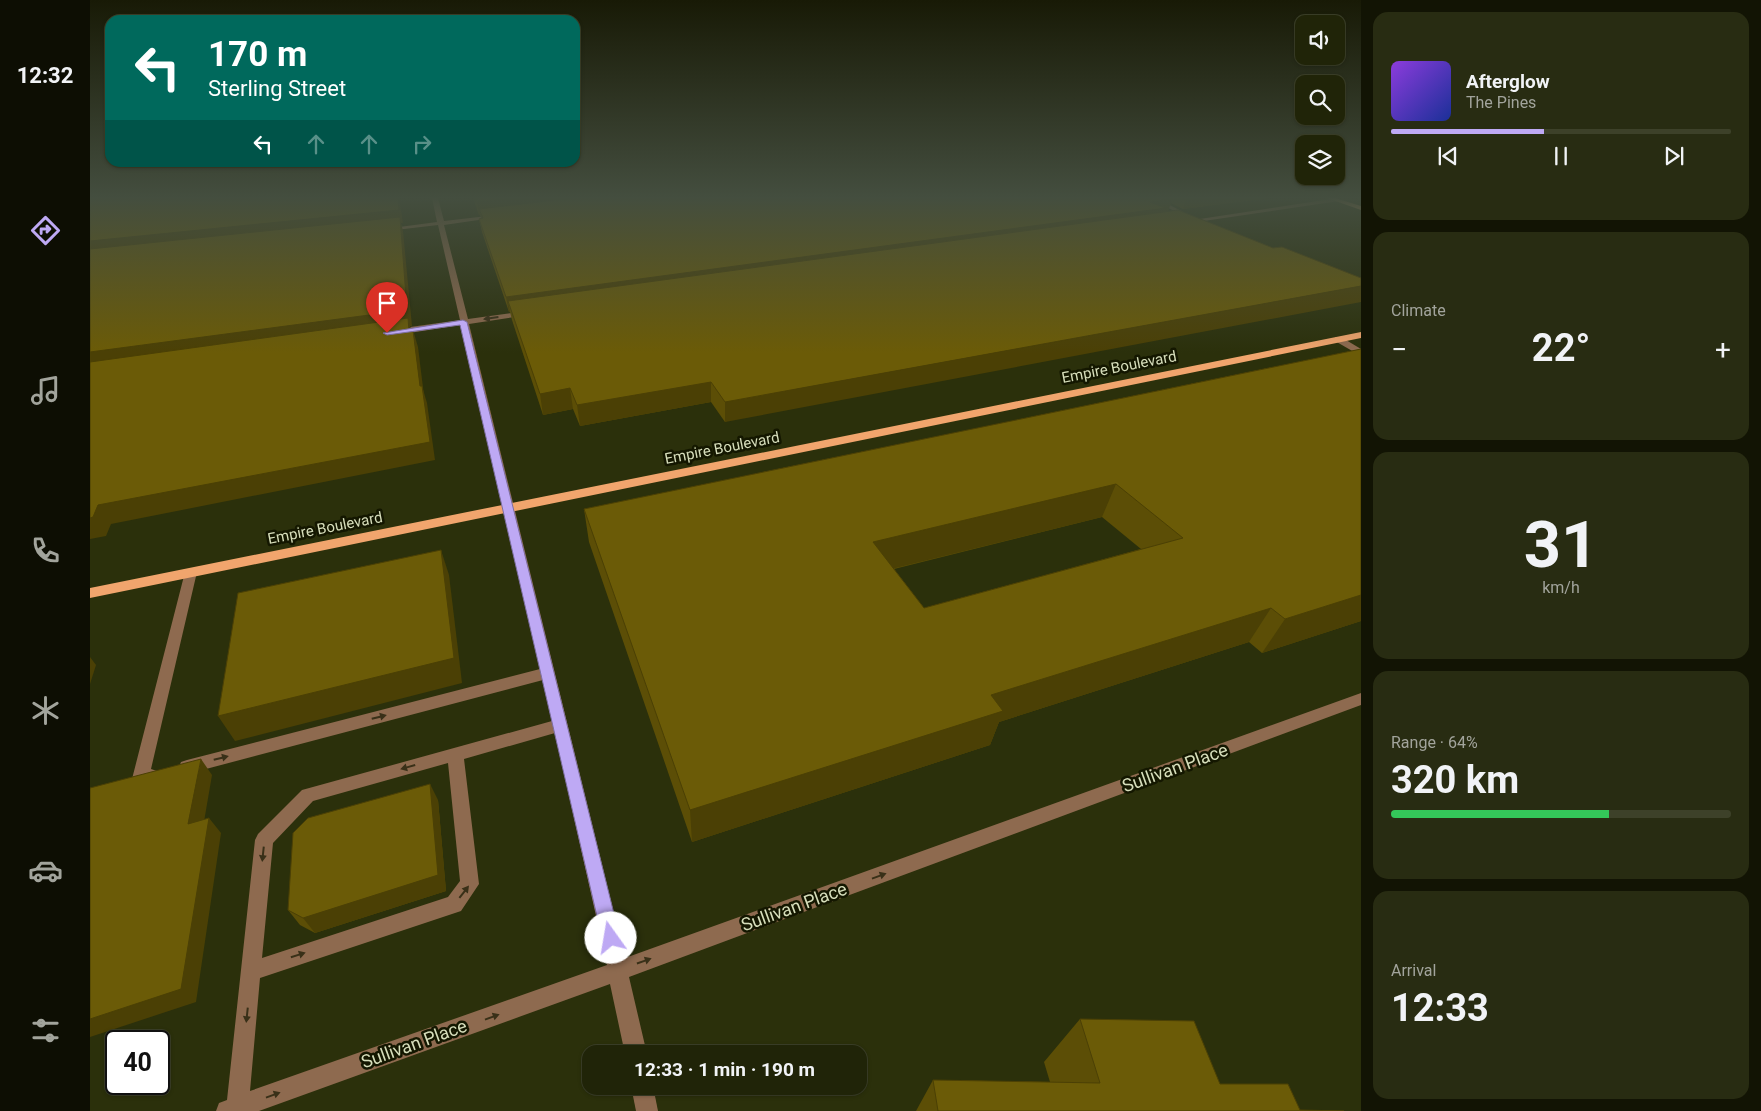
<!DOCTYPE html>
<meta charset="utf-8">
<style>
body{margin:0;font-family:Roboto,sans-serif;background:#282c12;color:#f1f3f6;height:100vh;display:flex;flex-direction:column;font-size:19px;white-space:nowrap}
*{box-sizing:border-box;margin:0}
p{font-size:16px;color:#a2a49c}
.icon{flex:none;width:28px;height:28px;fill:none;stroke:currentColor;stroke-width:2;stroke-linecap:round;stroke-linejoin:round}
.map{position:relative;flex:1;overflow:hidden}
.sheet{display:flex;flex-direction:column;gap:12px;padding:12px;background:#121404;width:400px}
.sheet>*{flex:none}
.guide{position:absolute;left:15px;top:15px;width:475px;height:152px;border-radius:15px;box-shadow:0 1px 4px #0004,0 0 0 1px #3d4129;background:#00695c;color:#fff;overflow:hidden}
.buttons{position:absolute;left:1205px;top:15px;display:grid;gap:10px}
.buttons a{display:grid;place-items:center;width:50px;height:50px;border-radius:10px;background:#202408;box-shadow:0 1px 4px #0004,0 0 0 1px #3d4129;font-size:25px}
.speed{position:absolute;left:15px;top:1030px;display:flex;gap:10px;font-size:25px;font-weight:700;text-align:center}
.speed>*{display:grid;place-content:center;width:65px;height:65px;border-radius:50%;background:#202408;box-shadow:0 1px 4px #0004,0 0 0 1px #3d4129;line-height:1}
.speed .limit{border:2px solid #111;border-radius:8px;background:#fff;color:#111}
.pin{position:absolute;display:grid;place-items:center;width:42px;height:42px;color:#fff;margin:-51px -21px;border-radius:50% 50% 50% 0;rotate:-45deg;box-shadow:0 0 5px #0007}
.pin .icon{rotate:45deg}
.me{position:absolute;width:55px;margin:-28px;rotate:347deg;stroke-linejoin:round;filter:drop-shadow(0 0 4px #0008)}
.turn{display:flex;align-items:center;gap:18px;height:105px;padding:0 20px;font-size:22px}
.turn .icon{width:65px;height:65px;stroke-width:2.5}
.turn b{display:block;font-size:35px;line-height:42px}
.lanes{display:flex;align-items:center;height:48px;padding:0 20px;background:#0003;justify-content:center;gap:25px;direction:ltr}
.lanes .off{opacity:.35}
.big{font-size:38px;font-weight:700;line-height:1.1}
.sheet .tile{flex:1;display:flex;flex-direction:column;justify-content:center;gap:8px;min-width:0;padding:0 18px;border-radius:15px;background:#282c12}
.sheet .dial{align-items:center;gap:0}
.dial b{font-size:65px;line-height:1}
.song{display:flex;align-items:center;gap:15px}
.cover{width:60px;height:60px;border-radius:8px;background:linear-gradient(135deg,hsl(270 70% 55%),hsl(230 70% 35%))}
.played{height:5px;border-radius:2px;background:linear-gradient(90deg,#bea9f4 45%,#3d4129 45%)}
.keys{display:flex;justify-content:space-around;direction:ltr}
.heat{display:flex;justify-content:space-between;align-items:center;font-size:28px;direction:ltr}
.charge{height:8px;border-radius:4px;background:linear-gradient(90deg,#34c759 64%,#3d4129 0)}
.trip{position:absolute;left:492px;top:1045px;width:285px;height:50px;border-radius:15px;background:#202408;box-shadow:0 1px 4px #0004,0 0 0 1px #3d4129;font-weight:700;line-height:50px;text-align:center}
main{display:flex;flex:1;min-height:0}
.menu{display:flex;flex-direction:column;width:90px;justify-content:space-around;align-items:center;background:#0d0e03;color:#a2a49c}
.menu .icon{width:35px;height:35px}
.menu .on{color:#bea9f4}
.menu b{font-size:22px;color:#f1f3f6}
.map>svg:first-child{display:block}
.lines{fill:none;stroke-linecap:round;stroke-linejoin:round}
.minor{fill:#8e6a4f;fill-rule:evenodd}
.major{fill:#f1a56d;fill-rule:evenodd}
.wall{fill:#5c4e06;fill-rule:evenodd}
.shaded-wall{fill:#4b4005}
.building{fill:#6b5b07;stroke:#4b4005;fill-rule:evenodd}
.oneway{fill:#393018}
.route{fill:#bea9f4;stroke:#7c6e9f}
.labels{text-anchor:middle;stroke-width:5;stroke-linejoin:round;paint-order:stroke}
.street-label{font-size:15px;fill:#d7debb;stroke:#141700}
.near-street-label{font-size:18px;fill:#d7debb;stroke:#141700}
</style>
<main>
<nav class="menu">
<b>12:32</b>
<svg class="icon on" aria-label="directions" viewBox="0 0 24 24"><path d="M12 3l9 9-9 9-9-9zM9 14v-3h6M13 9l2 2-2 2"/></svg>
<svg class="icon" aria-label="music" viewBox="0 0 24 24"><path d="M9 18V5l10-2v13"/><circle cx="6" cy="18" r="3"/><circle cx="16" cy="16" r="3"/></svg>
<svg class="icon" aria-label="phone" viewBox="0 0 24 24"><path d="M5 4h4l2 5-3 2q2 4 5 5l2-3 5 2v4C11 20 4 13 5 4z"/></svg>
<svg class="icon" aria-label="climate" viewBox="0 0 24 24"><path d="M12 3v18M4 7l16 10M4 17L20 7"/></svg>
<svg class="icon" aria-label="car" viewBox="0 0 24 24"><path d="M5 17H2v-5l4-1 3-4h7l3 4 3 1v5h-3M9 17h6M6 11h13"/><circle cx="7" cy="17" r="2"/><circle cx="17" cy="17" r="2"/></svg>
<svg class="icon" aria-label="filters" viewBox="0 0 24 24"><path d="M4 7h16M4 17h16"/><circle cx="9" cy="7" r="2"/><circle cx="15" cy="17" r="2"/></svg>
</nav>
<div class="map">
<svg width="1271" height="1111" viewBox="0 0 1271 1111">
<rect width="100%" height="100%" fill="#2b300b"/>
<g class="lines">
<g class="minor">
<path d="M342 198H348L354 221 406 215 409 217 354 225 378 319 437 311 441 313 437 315 379 324 535 958 1271 693V705L539 977 557 1054H535L520 984 169 1111H126L129 1103 137 1100 165 840 168 834 212 790 462 721 453 680 97 774 91 772 89 767 91 762 97 760 450 669 371 325 306 335 302 332 306 329 370 320 348 225 297 231 294 229 347 222ZM465 733 517 965 160 1091 170 978 371 911 389 884 374 759ZM358 763 370 881 358 897 172 958 183 843 223 801Z"/>
<polygon points="1059,198 1066,198 1103,217 1098,218"/>
<polygon points="1247,198 1249,201 1093,224 1090,222"/>
<polygon points="1245,337 1251,337 1271,349 1271,356 1245,341"/>
<polygon points="101,568 107,572 61,769 67,771 69,776 67,781 50,786 44,784 42,779 95,572"/>
<polygon points="541,1086 563,1086 568,1111 546,1111"/>
</g>
<g class="major">
<polygon points="1237,198 1245,198 1271,206 1271,210"/>
<polygon points="1271,332 1271,338 0,598 0,588"/>
</g>
</g>
<g class="wall">
<polygon points="383,198 1178,198 1093,209 1081,203 1078,211 635,422 621,402 490,426 483,409 453,415 422,320 420,312 419,312 392,232 389,219 391,218 390,215 389,215"/>
<path d="M1271 349V621L1172 653 1159 642 909 722 900 745 602 842 499 542 494 509ZM1012 517 1051 549 834 608 804 569Z"/>
<polygon points="348,800 356,891 225,933 210,925 198,910"/>
<polygon points="990,1019 1130,1084 1210,1110 1254,1111 826,1111 843,1080 960,1082 954,1062"/>
</g>
<g class="shaded-wall">
<polygon points="309,198 313,223 311,223 313,231 322,326 320,326 323,334 0,370 0,241"/>
<polygon points="432,198 554,198 389,209 390,215 389,215 387,202"/>
<polygon points="1097,198 1178,198 1093,209"/>
<polygon points="1082,199 1078,211 418,301 420,312 419,312 416,297"/>
<polygon points="1271,286 1271,302 635,422 635,402"/>
<polygon points="323,330 328,347 335,404 330,386"/>
<polygon points="621,382 621,402 490,426 487,405"/>
<polygon points="332,386 337,403 345,460 21,524 16,536 0,539 0,518 8,505"/>
<polygon points="480,388 483,409 453,415 450,394"/>
<polygon points="1026,484 1012,517 777,575 783,542"/>
<polygon points="351,550 359,575 372,683 145,741 128,716"/>
<polygon points="1271,595 1271,621 1172,653 1195,619"/>
<polygon points="1181,608 1159,642 909,722 900,745 602,842 600,810 901,695"/>
<polygon points="0,657 6,665 0,684"/>
<polygon points="111,759 122,775 111,839 98,824"/>
<polygon points="340,784 348,800 356,891 225,933 213,918"/>
<polygon points="119,818 131,833 106,1002 0,1037 0,1019"/>
</g>
<g class="building">
<polygon points="0,198 308,198 309,210 0,241"/>
<polygon points="385,198 432,198 387,202"/>
<polygon points="482,198 1081,198 1082,199 1060,202 1076,208 416,297 389,219 393,218 389,209"/>
<polygon points="1088,210 1183,248 1192,247 1271,278 1271,286 635,402 621,382 487,405 480,388 450,394 418,301"/>
<polygon points="310,217 317,310 0,352 0,249"/>
<polygon points="318,318 319,331 323,330 330,386 332,386 340,442 8,505 3,517 0,518 0,362"/>
<path d="M1271 349V595L1195 619 1181 608 901 695 913 711 600 810 494 509ZM1026 484 1093 538 834 608 783 542Z"/>
<polygon points="351,550 364,658 128,716 148,593"/>
<polygon points="111,759 98,824 119,818 91,989 0,1019 0,788"/>
<polygon points="340,784 348,875 213,918 198,910 203,833 218,818"/>
<polygon points="990,1019 1104,1021 1130,1084 1198,1084 1210,1110 1254,1111 848,1111 843,1080 1010,1083"/>
</g>
<defs><path id="oneway-solid" d="M-6-.8H1V-3.2L6.5 0L1 3.2V.8H-6Z" transform="scale(1.25)"/></defs>
<g class="oneway">
<use href="#oneway-solid" transform="translate(401 318) rotate(172)"/>
<use href="#oneway-solid" transform="translate(289 717) rotate(-14)"/>
<use href="#oneway-solid" transform="translate(131 758) rotate(-14)"/>
<use href="#oneway-solid" transform="translate(318 767) rotate(164)"/>
<use href="#oneway-solid" transform="translate(173 854) rotate(96)"/>
<use href="#oneway-solid" transform="translate(789 876) rotate(-20)"/>
<use href="#oneway-solid" transform="translate(374 892) rotate(-52)"/>
<use href="#oneway-solid" transform="translate(208 955) rotate(-18)"/>
<use href="#oneway-solid" transform="translate(554 961) rotate(-19)"/>
<use href="#oneway-solid" transform="translate(157 1015) rotate(96)"/>
<use href="#oneway-solid" transform="translate(402 1017) rotate(-20)"/>
<use href="#oneway-solid" transform="translate(183 1095) rotate(-20)"/>
</g>
<linearGradient id="sky" x2="0" y2="1"><stop stop-color="#181a06"/><stop offset="0.56" stop-color="#444e3f"/><stop offset="1" stop-color="#444e3f" stop-opacity="0"/></linearGradient>
<rect width="1271" height="353" fill="url(#sky)"/>
<polygon class="route" points="373,320 377,322 530,938 527,945 521,947 515,945 512,938 370,325 297,335 293,333"/>
<g class="labels">
<g class="street-label">
<text transform="translate(1029 367) rotate(-11)" y="5">Empire Boulevard</text>
<text transform="translate(632 448) rotate(-11)" y="5">Empire Boulevard</text>
<text transform="translate(235 528) rotate(-11)" y="5">Empire Boulevard</text>
</g>
<g class="near-street-label">
<text transform="translate(1085 768) rotate(-20)" y="6">Sullivan Place</text>
<text transform="translate(704 907) rotate(-20)" y="6">Sullivan Place</text>
<text transform="translate(324 1044) rotate(-20)" y="6">Sullivan Place</text>
</g>
</g>
</svg>
<div class="buttons">
<a><svg class="icon" aria-label="sound" viewBox="0 0 24 24"><path d="M4 9h4l5-4v14l-5-4H4zM17 9q2 3 0 6"/></svg></a>
<a><svg class="icon" aria-label="search" viewBox="0 0 24 24"><circle cx="10" cy="10" r="6"/><path d="M15 15l6 6"/></svg></a>
<a><svg class="icon" aria-label="layers" viewBox="0 0 24 24"><path d="M12 4l9 5-9 5-9-5zM3 14l9 5 9-5"/></svg></a>
</div>
<div class="speed"><div class="limit">40</div></div>
<div class="pin" style="left:297px;top:333px;background:#d93025"><svg class="icon" aria-label="arrive" viewBox="0 0 24 24"><path d="M6 21V4h12l-3 4 3 4H6"/></svg></div>
<svg class="me" style="left:521px;top:938px" viewBox="-20 -20 40 40"><circle r="19" fill="#fff"/><path d="M0-13L10 11 0 6-10 11z" fill="#bea9f4"/></svg>
<div class="trip">12:33 · 1 min · 190 m</div>
<div class="guide">
<div class="turn"><svg class="icon" aria-label="left" viewBox="0 0 24 24"><path d="M17 20v-9H6M10 6l-5 5 5 5"/></svg><div><b>170 m</b>Sterling Street</div></div>
<div class="lanes"><svg class="icon" aria-label="left" viewBox="0 0 24 24"><path d="M17 20v-9H6M10 6l-5 5 5 5"/></svg><svg class="icon off" aria-label="ahead" viewBox="0 0 24 24"><path d="M12 20V5M6 11l6-6 6 6"/></svg><svg class="icon off" aria-label="ahead" viewBox="0 0 24 24"><path d="M12 20V5M6 11l6-6 6 6"/></svg><svg class="icon off" aria-label="right" viewBox="0 0 24 24"><path d="M7 20v-9h11M14 6l5 5-5 5"/></svg></div>
</div>
</div>
<section class="sheet">
<div class="tile">
<div class="song"><i class="cover"></i><div><b>Afterglow</b><p>The Pines</p></div></div>
<div class="played"></div>
<div class="keys"><svg class="icon" aria-label="previous" viewBox="0 0 24 24"><path d="M18 5L8 12l10 7zM5 5v14"/></svg><svg class="icon" aria-label="pause" viewBox="0 0 24 24"><path d="M8 5v14M16 5v14"/></svg><svg class="icon" aria-label="next" viewBox="0 0 24 24"><path d="M6 5l10 7-10 7zM19 5v14"/></svg></div>
</div>
<div class="tile"><p>Climate</p>
<div class="heat"><a>−</a><b class="big">22°</b><a>+</a></div>
</div>
<div class="tile dial"><b>31</b><p>km/h</p></div>
<div class="tile"><p>Range · 64%</p><b class="big">320 km</b><div class="charge"></div></div>
<div class="tile"><p>Arrival</p><b class="big">12:33</b></div>
</section>
</main>
